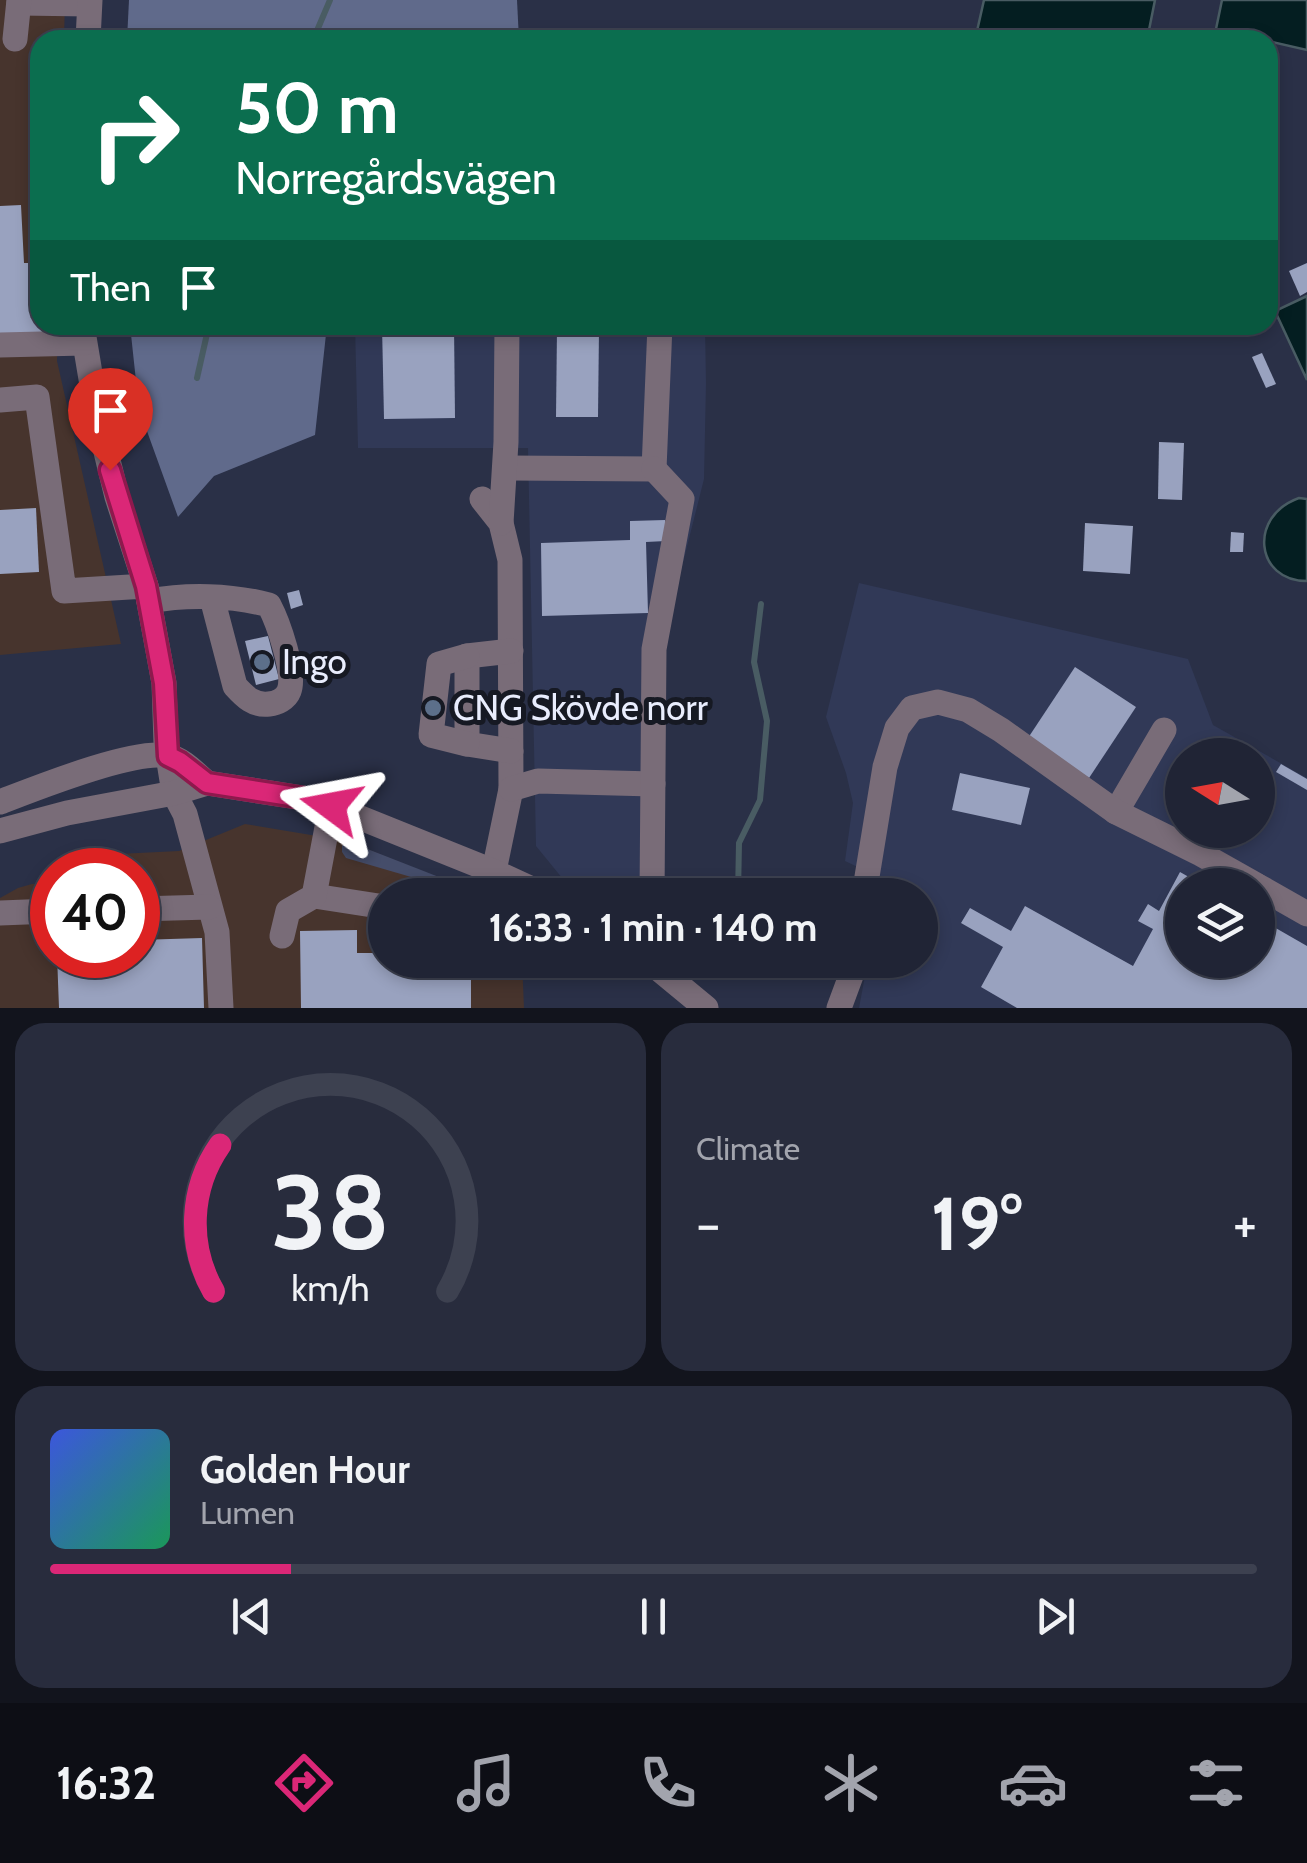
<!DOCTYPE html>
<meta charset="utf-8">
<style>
body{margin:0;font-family:Cabin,sans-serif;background:#282c3d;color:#f1f3f6;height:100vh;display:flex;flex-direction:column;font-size:38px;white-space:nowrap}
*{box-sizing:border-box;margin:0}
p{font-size:32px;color:#a2a4ad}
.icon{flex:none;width:55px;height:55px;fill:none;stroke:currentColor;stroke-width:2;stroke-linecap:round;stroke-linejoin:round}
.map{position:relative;height:1008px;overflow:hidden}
.details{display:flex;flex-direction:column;gap:15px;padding:15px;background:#12141d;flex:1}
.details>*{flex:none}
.guide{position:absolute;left:30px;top:30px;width:1248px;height:305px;border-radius:30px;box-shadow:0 5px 15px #0003,0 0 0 2px #3d4150;background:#0b6e4f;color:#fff;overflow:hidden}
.needle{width:65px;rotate:281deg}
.controls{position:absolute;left:1165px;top:738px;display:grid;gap:20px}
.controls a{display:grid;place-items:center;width:110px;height:110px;border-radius:50%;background:#202435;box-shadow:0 5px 15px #0003,0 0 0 2px #3d4150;font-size:50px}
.speed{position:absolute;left:30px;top:848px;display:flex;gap:20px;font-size:50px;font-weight:700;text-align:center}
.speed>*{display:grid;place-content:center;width:130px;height:130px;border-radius:50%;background:#202435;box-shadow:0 5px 15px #0003,0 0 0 2px #3d4150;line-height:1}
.speed .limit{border:15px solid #d22;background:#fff;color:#111}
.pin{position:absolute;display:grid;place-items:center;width:85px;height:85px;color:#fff;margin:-102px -42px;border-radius:50% 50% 50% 0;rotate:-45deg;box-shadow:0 0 10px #0007}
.pin .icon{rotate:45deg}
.me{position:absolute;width:110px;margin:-55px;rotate:283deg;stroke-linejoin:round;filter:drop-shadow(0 0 8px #0008)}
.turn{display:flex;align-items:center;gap:35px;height:210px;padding:0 40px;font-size:45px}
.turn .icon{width:130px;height:130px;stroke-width:2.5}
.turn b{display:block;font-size:70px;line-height:85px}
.then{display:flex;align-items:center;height:95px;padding:0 40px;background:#0003;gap:20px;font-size:38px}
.big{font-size:75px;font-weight:700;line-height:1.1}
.details .widget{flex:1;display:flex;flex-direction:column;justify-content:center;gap:15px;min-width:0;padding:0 35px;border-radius:30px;background:#282c3d}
.details .dial{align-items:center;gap:0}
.dial svg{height:260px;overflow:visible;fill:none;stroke:#3d4150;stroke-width:7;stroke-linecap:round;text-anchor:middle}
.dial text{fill:#f1f3f6;stroke:none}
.song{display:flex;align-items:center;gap:30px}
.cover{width:120px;height:120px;border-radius:15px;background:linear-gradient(135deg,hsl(230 70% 55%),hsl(150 70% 35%))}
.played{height:10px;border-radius:5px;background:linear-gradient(90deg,#db2777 20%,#3d4150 20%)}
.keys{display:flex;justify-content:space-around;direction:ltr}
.heat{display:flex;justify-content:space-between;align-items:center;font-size:55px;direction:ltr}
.details .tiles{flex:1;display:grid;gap:15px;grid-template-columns:1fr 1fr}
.widget:last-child{grid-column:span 2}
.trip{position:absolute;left:368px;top:878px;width:570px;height:100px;border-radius:50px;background:#202435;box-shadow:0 5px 15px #0003,0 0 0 2px #3d4150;font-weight:700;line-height:100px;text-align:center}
.dock{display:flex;height:160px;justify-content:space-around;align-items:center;background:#0d0e15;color:#a2a4ad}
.dock .icon{width:70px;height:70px}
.dock .active{color:#db2777}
.dock b{font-size:45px;color:#f1f3f6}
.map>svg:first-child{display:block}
.commercial{fill:#47342d}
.built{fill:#313957;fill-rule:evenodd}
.green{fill:#454d6a}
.forest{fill:#606a8b}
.water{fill:#041e21;stroke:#495c63;stroke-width:2.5}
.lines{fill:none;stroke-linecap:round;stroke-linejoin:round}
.stream{stroke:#495c63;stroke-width:6}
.building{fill:#99a2bf}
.minor{stroke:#796c78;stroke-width:25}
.route-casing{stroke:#8e194d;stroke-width:25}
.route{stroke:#db2777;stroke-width:18}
.service-dot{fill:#5c6f8a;stroke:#161923;stroke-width:4}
.labels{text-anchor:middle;stroke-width:10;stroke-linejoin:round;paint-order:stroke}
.poi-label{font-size:35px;fill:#e9edfd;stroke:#161923;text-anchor:start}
</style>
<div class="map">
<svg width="1307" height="1008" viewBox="0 0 1307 1008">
<rect width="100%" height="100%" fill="#2a3047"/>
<g class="commercial">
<polygon points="0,0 65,0 64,40 40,40 40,325 58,325 57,361 121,644 0,655"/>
<polygon points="245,824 347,841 481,895 385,895 385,960 522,960 524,1008 0,1008 0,898 18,888 32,884 52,883 52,955 138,955 138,870 61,870 61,866 117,864 118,854 179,851"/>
</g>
<g class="built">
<polygon points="355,325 705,325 706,383 704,479 661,650 665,891 638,895 610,895 567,884 536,846 528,448 358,448"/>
<path d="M859 583 1188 659 1213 725 1307 778V1008H859L868 960H920V895H880L883 879 845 861 853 803 846 773 826 717ZM1182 755H1258V830H1182ZM1182 885H1258V960H1182Z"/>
</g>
<polygon class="green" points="347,841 467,888 466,893 346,858 342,852 342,846"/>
<g class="forest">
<polygon points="129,0 517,0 519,40 127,40"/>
<polygon points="130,325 327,325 315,435 214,476 178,517 139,409"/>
</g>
<g class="water">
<polygon points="984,0 1155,0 1147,40 975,40"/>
<polygon points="1222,0 1307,0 1307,50 1216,29"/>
<polygon points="1307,296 1307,380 1275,311"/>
<path d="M1299 498 1307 499V581C1255 581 1248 516 1299 498Z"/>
</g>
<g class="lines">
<g class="stream">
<polyline points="313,40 330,0"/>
<polyline points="197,378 209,325"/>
<polyline points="738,895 739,843 760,800 767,721 754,662 761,604"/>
</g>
</g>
<g class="building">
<polygon points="21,205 24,263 31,263 31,253 40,253 40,325 52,325 52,332 0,334 0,206"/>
<polygon points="1307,263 1307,292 1300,296 1289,271"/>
<polygon points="382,325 454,325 455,418 384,419"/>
<polygon points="557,329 599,329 598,417 556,417"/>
<polygon points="1262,353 1276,384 1266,388 1252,357"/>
<polygon points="1159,442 1184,443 1182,500 1158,499"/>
<polygon points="36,508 39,572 0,574 0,510"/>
<polygon points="665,520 666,541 646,542 648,613 542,616 541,543 630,540 630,521"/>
<polygon points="1085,523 1133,526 1130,574 1083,571"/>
<polygon points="1231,532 1244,533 1243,552 1230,552"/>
<polygon points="299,590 303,605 291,609 287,593"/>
<polygon points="268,636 279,679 256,685 245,641"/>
<polygon points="1075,667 1136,707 1089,778 1028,738"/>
<polygon points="1281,764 1307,779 1307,790 1276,772"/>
<polygon points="960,773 1030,788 1021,825 952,810"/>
<polygon points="1180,872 1203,885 1182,885 1182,960 1258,960 1258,918 1307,946 1307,1008 1017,1008 981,987 1003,947 961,923 970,908 1011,931 1025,906 1133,966 1153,929 1138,921 1148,904 1159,911"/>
<polygon points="357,930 357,953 385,953 385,960 471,960 471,1008 301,1008 300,931"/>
<polygon points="202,938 204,1008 59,1008 57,955 138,955 138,940"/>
</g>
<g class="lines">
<g class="minor">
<polyline points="19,3 89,4"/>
<polyline points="15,39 19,0"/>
<polyline points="88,40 90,0"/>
<polyline points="82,325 97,415 117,497 146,586 164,683 166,743 174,793 185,814 217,932 221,1008"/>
<polyline points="0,345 84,343"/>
<polyline points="0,400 37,397 64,591 146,586"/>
<polyline points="505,468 654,469 660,325"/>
<polyline points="482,499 501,523 510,560 511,789 489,895"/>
<polyline points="501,523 506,442 507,325"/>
<path d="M149 601C187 594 231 595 269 605 278 622 296 673 289 691 286 699 277 703 269 704 254 706 245 697 235 686L212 598"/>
<polyline points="511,651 467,656 467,744 511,751"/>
<polyline points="467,656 439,664 431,735 467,744"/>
<polyline points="511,789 538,781 653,784"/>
<path d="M0 802C34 789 135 748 168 756 183 759 196 774 207 783"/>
<polyline points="1116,812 1164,730"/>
<polyline points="0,831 67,813 174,793 207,783 303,798 331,806 495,872 545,895"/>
<polyline points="1258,886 1307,914"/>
<polyline points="652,895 654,649 682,499 654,469"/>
<polyline points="864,895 885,767 897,728 912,708 938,702 968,710 1001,730 1116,812 1201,854 1256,885"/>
<polyline points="314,896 385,907"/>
<polyline points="138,909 209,907"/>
<polyline points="0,913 52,911"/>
<polyline points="282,936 288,911 314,896 331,806"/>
<polyline points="648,960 706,1008"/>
<polyline points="839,1008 852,973 854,960"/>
</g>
</g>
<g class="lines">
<g class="route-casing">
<polyline id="route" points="110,470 146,586 164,683 168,756 180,762 207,783 303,798 331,806"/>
</g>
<use href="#route" class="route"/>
</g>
<g class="service-dot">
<circle cx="262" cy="662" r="10"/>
<circle cx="433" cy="708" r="10"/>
</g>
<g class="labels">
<g class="poi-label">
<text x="282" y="674">Ingo</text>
<text x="453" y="720">CNG Skövde norr</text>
</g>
</g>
</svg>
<div class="controls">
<a><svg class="needle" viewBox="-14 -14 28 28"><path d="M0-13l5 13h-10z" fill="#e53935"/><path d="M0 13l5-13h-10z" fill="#a2a4ad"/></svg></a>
<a><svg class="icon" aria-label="layers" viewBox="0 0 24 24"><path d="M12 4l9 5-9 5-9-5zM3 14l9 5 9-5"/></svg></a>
</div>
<div class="speed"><div class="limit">40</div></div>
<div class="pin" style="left:110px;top:470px;background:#d93025"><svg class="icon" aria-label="arrive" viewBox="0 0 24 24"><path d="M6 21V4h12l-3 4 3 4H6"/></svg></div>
<svg class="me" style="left:331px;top:806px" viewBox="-20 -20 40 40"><path d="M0-17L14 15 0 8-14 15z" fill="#db2777" stroke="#fff" stroke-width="4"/></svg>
<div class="trip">16:33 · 1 min · 140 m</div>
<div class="guide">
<div class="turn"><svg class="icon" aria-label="right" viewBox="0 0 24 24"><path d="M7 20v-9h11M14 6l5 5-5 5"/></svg><div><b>50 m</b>Norregårdsvägen</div></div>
<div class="then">Then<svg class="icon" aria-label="arrive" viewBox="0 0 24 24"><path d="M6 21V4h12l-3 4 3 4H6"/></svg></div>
</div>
</div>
<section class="details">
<div class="tiles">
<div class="widget dial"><svg viewBox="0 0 100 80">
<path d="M14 69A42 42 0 1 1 86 69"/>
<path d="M14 69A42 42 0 0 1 16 24" stroke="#db2777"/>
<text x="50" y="56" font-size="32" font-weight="700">38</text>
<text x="50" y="72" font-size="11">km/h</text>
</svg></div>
<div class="widget"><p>Climate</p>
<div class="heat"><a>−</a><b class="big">19°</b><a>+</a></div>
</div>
<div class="widget">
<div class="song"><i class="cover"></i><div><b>Golden Hour</b><p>Lumen</p></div></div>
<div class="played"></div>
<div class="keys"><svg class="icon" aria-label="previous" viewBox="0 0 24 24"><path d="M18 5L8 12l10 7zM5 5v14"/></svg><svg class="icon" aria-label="pause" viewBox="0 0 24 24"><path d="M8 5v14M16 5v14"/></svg><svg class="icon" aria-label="next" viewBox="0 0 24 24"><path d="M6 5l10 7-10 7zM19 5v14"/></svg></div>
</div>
</div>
</section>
<nav class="dock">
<b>16:32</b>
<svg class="icon active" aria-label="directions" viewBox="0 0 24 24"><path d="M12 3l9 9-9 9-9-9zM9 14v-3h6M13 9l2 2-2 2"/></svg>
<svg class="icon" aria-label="music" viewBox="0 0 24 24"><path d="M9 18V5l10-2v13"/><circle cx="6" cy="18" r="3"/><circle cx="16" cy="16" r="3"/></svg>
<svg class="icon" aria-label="phone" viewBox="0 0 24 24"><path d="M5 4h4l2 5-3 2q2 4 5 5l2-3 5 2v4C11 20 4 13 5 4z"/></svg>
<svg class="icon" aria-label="climate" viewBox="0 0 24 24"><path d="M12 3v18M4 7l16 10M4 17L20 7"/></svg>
<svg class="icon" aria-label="car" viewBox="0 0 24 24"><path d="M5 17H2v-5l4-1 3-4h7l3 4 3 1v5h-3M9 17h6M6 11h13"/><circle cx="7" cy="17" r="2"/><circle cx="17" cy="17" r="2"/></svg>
<svg class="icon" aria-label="filters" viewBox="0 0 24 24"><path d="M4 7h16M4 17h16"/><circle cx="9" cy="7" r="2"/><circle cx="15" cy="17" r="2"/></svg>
</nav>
